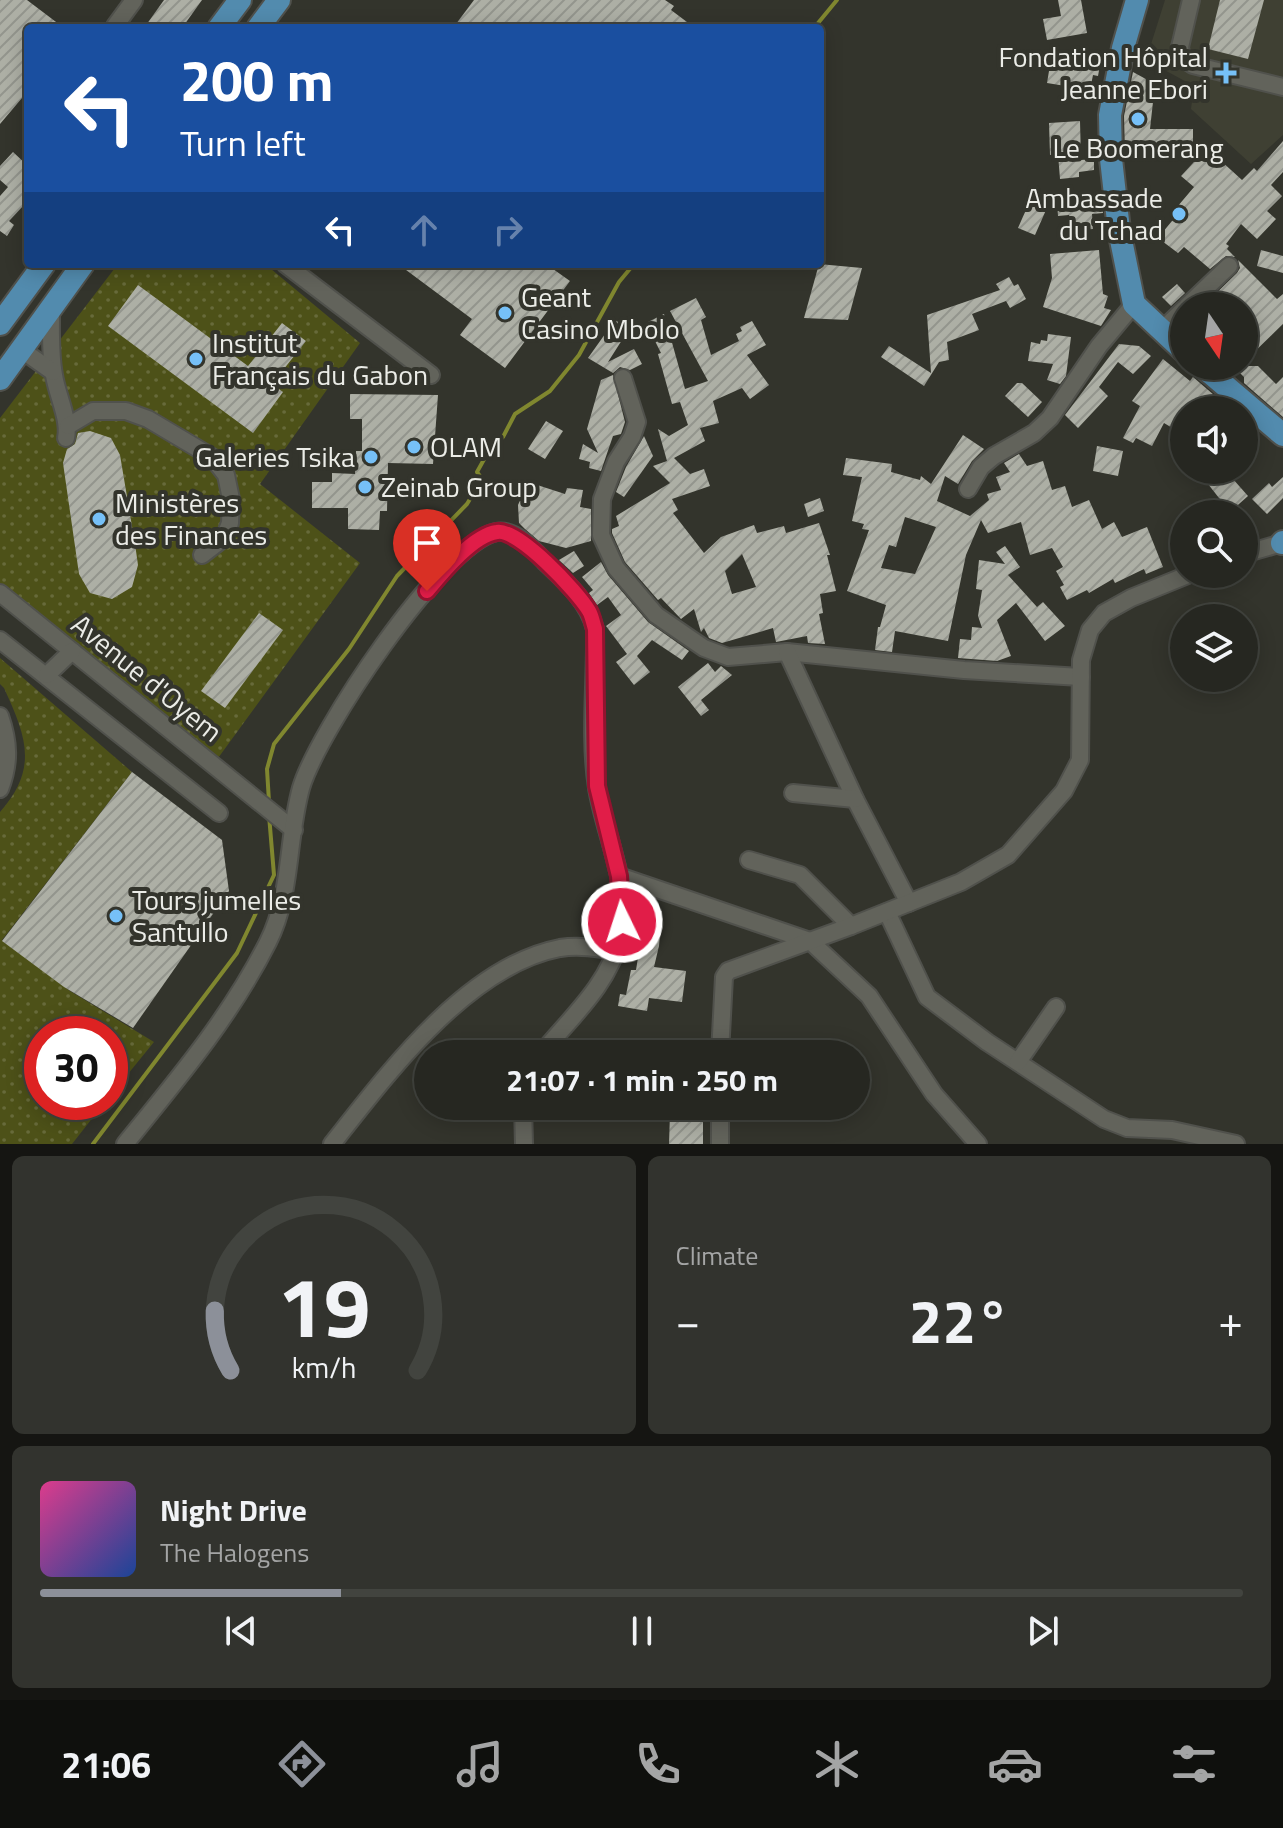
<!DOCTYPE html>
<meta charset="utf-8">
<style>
body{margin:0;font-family:"Titillium Web",sans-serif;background:#32332e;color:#f1f3f6;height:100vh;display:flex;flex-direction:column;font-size:30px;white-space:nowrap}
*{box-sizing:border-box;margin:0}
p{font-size:26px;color:#a4a5a5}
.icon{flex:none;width:44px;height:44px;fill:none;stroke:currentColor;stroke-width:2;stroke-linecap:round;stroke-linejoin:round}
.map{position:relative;height:1144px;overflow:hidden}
.panel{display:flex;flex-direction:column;gap:12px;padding:12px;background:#151512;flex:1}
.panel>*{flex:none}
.top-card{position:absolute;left:24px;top:24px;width:800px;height:244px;border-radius:8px;box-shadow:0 4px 20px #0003,0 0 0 2px #42443f;background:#1a4fa0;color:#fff;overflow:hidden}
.needle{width:52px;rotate:167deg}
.buttons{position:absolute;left:1170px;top:292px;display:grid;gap:16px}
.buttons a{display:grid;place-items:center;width:88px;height:88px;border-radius:50%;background:#262721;box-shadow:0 4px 20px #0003,0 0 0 2px #42443f;font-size:40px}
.speed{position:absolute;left:24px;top:1016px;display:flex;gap:16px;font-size:40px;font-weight:700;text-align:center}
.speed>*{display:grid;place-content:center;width:104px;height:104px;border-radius:50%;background:#262721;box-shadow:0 4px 20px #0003,0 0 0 2px #42443f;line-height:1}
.speed .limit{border:12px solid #d22;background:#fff;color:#111}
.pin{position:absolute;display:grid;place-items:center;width:68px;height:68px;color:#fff;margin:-82px -34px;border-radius:50% 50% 50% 0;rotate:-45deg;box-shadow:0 0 8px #0007}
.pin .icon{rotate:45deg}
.me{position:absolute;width:88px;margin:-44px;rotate:356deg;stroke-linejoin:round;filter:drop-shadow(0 0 6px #0008)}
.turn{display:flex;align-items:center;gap:28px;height:168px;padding:0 24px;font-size:36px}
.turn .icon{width:104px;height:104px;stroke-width:2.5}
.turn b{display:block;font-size:56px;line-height:68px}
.lanes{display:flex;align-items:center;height:76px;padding:0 24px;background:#0003;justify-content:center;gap:40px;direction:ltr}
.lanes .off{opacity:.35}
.big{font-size:60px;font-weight:700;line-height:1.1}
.panel .card{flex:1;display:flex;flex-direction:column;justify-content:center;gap:12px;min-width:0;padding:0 28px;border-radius:12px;background:#32332e}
.panel .dial{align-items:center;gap:0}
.dial svg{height:208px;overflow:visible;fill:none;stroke:#42443f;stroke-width:7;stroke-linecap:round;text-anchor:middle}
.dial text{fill:#f1f3f6;stroke:none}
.song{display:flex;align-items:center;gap:24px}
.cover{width:96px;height:96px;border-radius:12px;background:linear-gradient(135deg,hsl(330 70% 55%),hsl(220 70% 35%))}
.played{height:8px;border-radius:4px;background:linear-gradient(90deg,#8c9099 25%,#42443f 25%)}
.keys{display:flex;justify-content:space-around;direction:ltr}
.heat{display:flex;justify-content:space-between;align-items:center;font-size:44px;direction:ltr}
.panel .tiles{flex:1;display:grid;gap:12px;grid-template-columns:1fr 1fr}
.card:last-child{grid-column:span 2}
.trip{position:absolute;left:414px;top:1040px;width:456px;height:80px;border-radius:40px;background:#262721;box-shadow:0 4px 20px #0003,0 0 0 2px #42443f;font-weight:700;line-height:80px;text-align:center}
.menu{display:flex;height:128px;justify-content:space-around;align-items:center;background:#0f100d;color:#a4a5a5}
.menu .icon{width:56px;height:56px}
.menu .active{color:#8c9099}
.menu b{font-size:36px;color:#f1f3f6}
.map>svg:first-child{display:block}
.built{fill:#3f4033}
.grass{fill:url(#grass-dots)}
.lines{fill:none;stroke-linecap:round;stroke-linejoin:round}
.stream{stroke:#80872f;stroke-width:4}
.building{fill:url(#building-hatch);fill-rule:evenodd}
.minor-casing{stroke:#50514c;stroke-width:20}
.major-casing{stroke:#50514c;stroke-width:26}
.minor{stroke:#62635b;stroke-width:16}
.major{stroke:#528bae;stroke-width:22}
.route-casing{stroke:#92132f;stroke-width:20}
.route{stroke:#e11d48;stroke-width:14}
.poi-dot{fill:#76c0f7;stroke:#33342c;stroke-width:3}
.labels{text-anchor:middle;stroke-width:8;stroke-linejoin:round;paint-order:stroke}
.poi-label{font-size:28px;fill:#ebece7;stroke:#33342c;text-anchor:start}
.street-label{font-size:28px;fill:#ebece7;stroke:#33342c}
</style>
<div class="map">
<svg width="1283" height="1144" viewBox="0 0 1283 1144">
<defs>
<pattern id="grass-dots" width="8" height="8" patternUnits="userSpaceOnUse" patternTransform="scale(2)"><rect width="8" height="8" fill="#4d5118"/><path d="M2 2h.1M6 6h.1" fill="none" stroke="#676a3a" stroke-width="1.8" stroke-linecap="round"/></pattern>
<pattern id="building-hatch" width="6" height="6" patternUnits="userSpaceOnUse" patternTransform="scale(2)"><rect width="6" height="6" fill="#adafa5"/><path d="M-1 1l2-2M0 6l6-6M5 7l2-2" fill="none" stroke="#93958d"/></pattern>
</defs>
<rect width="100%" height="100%" fill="#33342c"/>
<polygon class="built" points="1165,0 1283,0 1283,135 1251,164 1191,109 1194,86 1146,60"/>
<g class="grass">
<polygon points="118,264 265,264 360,343 260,484 360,563 213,765 0,593 0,418"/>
<path d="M0 658 132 772 2 940 70 991 154 1042 110 1096V1034H42V1102H105L72 1144H0V812C39 768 26 736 4 688L0 684Z"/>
</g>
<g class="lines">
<g class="stream">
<polyline points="814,28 837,0"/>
<polyline points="269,802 267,769 274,744 349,649 397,576 467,504 482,479 477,472 487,454 503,437 515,414 550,391 579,355 619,282 634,264"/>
<polyline points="93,1144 237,953 274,875 269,815"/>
</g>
</g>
<g class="building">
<polygon points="0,0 27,0 64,28 28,28 28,103 22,98 0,124"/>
<polygon points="164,0 202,0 182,28 144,28"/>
<polygon points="474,0 665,0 674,6 671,10 695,28 453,28"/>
<polygon points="1058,0 1081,0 1087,33 1047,40 1043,19 1061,16"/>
<polygon points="1220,0 1264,0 1248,59 1208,49"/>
<polygon points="1086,63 1100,65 1098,76 1093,75 1090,90 1047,83 1050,65 1084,70"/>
<polygon points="1133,72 1155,84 1150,129 1193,129 1193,148 1171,149 1170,152 1165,152 1165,158 1130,158 1130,154 1125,154 1124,116"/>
<polygon points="1080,121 1081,160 1094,159 1094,170 1079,172 1079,177 1060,179 1058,154 1050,155 1049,123"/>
<polygon points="1283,141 1283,172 1271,185 1282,196 1267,211 1276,219 1257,239 1241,224 1226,244 1229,246 1227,249 1235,257 1226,256 1210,269 1184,247 1178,253 1158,238 1176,216 1172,213 1194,187 1181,176 1205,150 1209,150 1242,180 1254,168 1257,171"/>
<polygon points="13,152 28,166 28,188 22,195 24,205 9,221 14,225 7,236 0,231 0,196 8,187 0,180 0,166"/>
<polygon points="1101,197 1103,213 1092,214 1093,229 1071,231 1069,215 1058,216 1057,202"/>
<polygon points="1029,203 1046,210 1035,235 1018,228"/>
<polygon points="1099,250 1103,294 1108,296 1104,308 1111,310 1101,326 1043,307 1052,278 1050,254"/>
<polygon points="1261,250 1283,256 1283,273 1257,266"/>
<polygon points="1238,260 1277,299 1283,294 1283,324 1244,362 1244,306 1203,306 1237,273 1240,268"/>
<polygon points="398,264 546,264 570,281 505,368 460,335 472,319"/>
<polygon points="819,264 862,268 848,320 804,318"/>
<polygon points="1009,277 1014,286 1018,284 1026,299 1010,308 1006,301 972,314 979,330 947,342 949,360 939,362 924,386 881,357 889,346 931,373 927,315 1000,290 996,284"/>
<polygon points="1177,284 1185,293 1171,306 1162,297"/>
<polygon points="138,285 248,366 282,323 306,341 272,384 283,392 253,433 108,326"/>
<path d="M696 298 706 317 701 320 711 355 739 341 736 334 742 331 740 327 752 321 766 345 747 355 769 385 750 399 742 388 713 401 719 423 700 428 705 441 674 458 690 474 704 469 710 486 672 499 678 510 673 513 704 553 721 537 754 525 757 533 784 526 786 533 819 523 830 555H827L836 591 820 594 823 613 819 614 825 644 808 643 807 636 776 642 773 628 722 643 709 638 704 628 701 632 694 609 681 619 661 598 658 600 625 562 612 533V529L619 526 616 516 670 483 653 466 667 461 658 429 669 436 688 425 680 402 672 404 658 354 661 353 646 323 664 314 685 389 708 381 670 311ZM742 554 756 587 732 594 725 571Z"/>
<polygon points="615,320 629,329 608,362 634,349 642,364 630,370 620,367 613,373 588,358"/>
<polygon points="1048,334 1071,337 1066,376 1060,384 1047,380 1053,364 1028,361 1031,342 1040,344 1041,340 1047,341"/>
<polygon points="1119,344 1139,346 1151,356 1133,374 1118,362 1099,387 1108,396 1078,428 1065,415"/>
<polygon points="1163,359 1190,381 1193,377 1228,407 1226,410 1184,410 1184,435 1164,423 1152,446 1136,438 1133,443 1123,438 1140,406 1132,401"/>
<polygon points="1233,366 1258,366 1276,384 1283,377 1283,417 1244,383 1244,377"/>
<polygon points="613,375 625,422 621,434 613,436 601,471 589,468 590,462 579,459 583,444 598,453 587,429 601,380"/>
<polygon points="1017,383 1022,383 1042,402 1028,417 1005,396"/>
<polygon points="350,394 438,395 433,464 388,463 387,511 380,511 379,530 348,529 348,508 312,508 312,482 332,482 332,473 355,474 356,451 362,451 362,419 350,419"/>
<polygon points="546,421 563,431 545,459 528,449"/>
<polygon points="1244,430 1258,439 1244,460"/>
<polygon points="90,431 111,438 120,455 135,544 138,565 132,587 112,599 90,593 79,574 63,463 67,449 75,444 78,433"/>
<path d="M963 435 984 449 972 461 958 484 945 476 937 501 970 516 989 500 987 494 1001 490 996 477 1010 472 1004 463 1019 454 1027 466 1043 461 1052 490 1065 486 1072 507 1089 500 1102 529 1114 522 1122 537 1147 527 1163 567 1146 574 1144 569 1115 583 1113 579 1089 593 1087 590 1067 600 1060 587 1064 585 1056 571 1063 567 1052 548 1030 555 1021 522 988 533 981 520 966 555 948 641 895 631 892 652 875 650 878 627H880L886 605 847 591 869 530 862 529 864 524 852 521 862 477 843 475 846 458 892 464 891 472 920 480 921 476 931 484ZM905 517 936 527 915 574 881 568 889 545 896 547Z"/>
<polygon points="644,436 653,456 624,497 616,492 626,467"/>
<polygon points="1097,446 1123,451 1118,476 1093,471"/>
<polygon points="1197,470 1225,470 1248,496 1230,512"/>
<polygon points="1283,477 1283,498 1267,514 1252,499 1269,483 1272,487"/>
<polygon points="528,482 565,494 567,488 583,490 580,507 591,509 591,541 566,548 539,541 525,529 519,523 518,505"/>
<polygon points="820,498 824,511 808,517 804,504"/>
<polygon points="1005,546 1020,567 1008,575 1037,607 1043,602 1065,626 1045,641 1016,603 997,620 1011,656 997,661 958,658 960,639 971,640 972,627 982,628 978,616 982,590 976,589 979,560 1005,564 996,552"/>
<polygon points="574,551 584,566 573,573 559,560"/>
<polygon points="601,562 608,575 648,622 689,651 682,660 652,640 637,656 650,672 634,685 616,662 627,654 606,626 621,615 608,597 597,605 589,593 593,590 582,577"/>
<polygon points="259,613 283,630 225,708 201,691"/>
<polygon points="708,663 715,672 721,666 732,675 701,700 709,710 701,716 678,687"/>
<polygon points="132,772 222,840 229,891 133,1028 64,987 2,941"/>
<polygon points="640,909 662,911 659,946 654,967 686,971 682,1002 649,998 647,1011 618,1006 620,994 626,995 631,970 636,970 640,945 637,945"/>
<polygon points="670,1113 703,1114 703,1144 669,1144"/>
</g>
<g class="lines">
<g class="minor-casing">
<g id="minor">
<polyline points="1191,0 1180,47 1182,58 1193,65 1283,87"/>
<polyline points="115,26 134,0"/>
<polyline points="285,264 431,375"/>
<polyline points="1187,306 1229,266"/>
<path d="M51 311C51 332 50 354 54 375 57 395 70 420 66 438"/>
<polyline points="1161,331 1184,309"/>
<polyline points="22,350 53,372"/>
<polyline points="623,378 637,422 632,437 616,462 602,499 601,535 616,568 656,615 704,648 728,657 787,652 964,670 1081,677"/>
<polyline points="68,426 93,411 126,411 148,419 212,457 226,475 231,499 230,523 224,538 202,555"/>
<polyline points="968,489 981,467 994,456 1034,433 1050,418 1099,346 1134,304"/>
<polyline points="1244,554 1282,543"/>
<polyline points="0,593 294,830"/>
<polyline points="0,640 219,813"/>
<polyline points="787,652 855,799 909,903"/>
<polyline points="47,675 72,651"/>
<path d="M0 716C9 742 10 763 0 789"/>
<polyline points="793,793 855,799"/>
<polyline points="749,860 800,875 851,926"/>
<polyline points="619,876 810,941 869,996 934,1094 978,1144"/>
<polyline points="887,912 927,997 987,1042 1104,1119 1127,1128 1172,1130 1236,1144"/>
<polyline points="720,1054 724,977 728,971 851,926 961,882 1008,855 1064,791 1080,760 1081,660 1090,630 1104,613 1131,598 1190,574"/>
<polyline points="1018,1062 1056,1007"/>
<polyline points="523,1106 524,1144"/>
<path d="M125 1144C177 1080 231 1016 268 942 292 895 287 838 301 788 317 733 441 545 496 532 514 528 533 549 545 562 565 581 588 601 595 629 596 681 589 736 597 788 605 837 632 887 620 938 608 986 570 1018 541 1054"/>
<path d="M332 1144C388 1073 467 966 560 948 579 945 597 948 615 951"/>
<polyline points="720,1144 720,1106"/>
</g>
</g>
<g class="major-casing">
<g id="major">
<polyline points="1137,0 1123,48 1110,115 1111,159 1119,230 1134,304 1184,351"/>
<polyline points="219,28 240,0"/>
<polyline points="258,28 279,0"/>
<polyline points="0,324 44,264"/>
<polyline points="1202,366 1283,435"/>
<polyline points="0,379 83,264"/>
<polyline points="1282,543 1283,542"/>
</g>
</g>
<use href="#minor" class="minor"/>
<use href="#major" class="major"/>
</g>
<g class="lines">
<g class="route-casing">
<path id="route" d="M427 591C442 573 473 535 497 532 518 528 578 592 589 611 592 616 593 623 595 629L597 786 619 876 622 922"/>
</g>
<use href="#route" class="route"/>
</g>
<g class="poi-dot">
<path d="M1222 61h8v8h8v8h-8v8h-8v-8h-8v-8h8z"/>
<circle cx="1138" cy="119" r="8"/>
<circle cx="1179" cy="214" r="8"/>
<circle cx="505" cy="313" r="8"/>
<circle cx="196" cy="359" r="8"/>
<circle cx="414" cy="447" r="8"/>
<circle cx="371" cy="457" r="8"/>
<circle cx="365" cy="487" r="8"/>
<circle cx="99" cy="519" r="8"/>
<circle cx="116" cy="916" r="8"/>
</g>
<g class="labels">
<g class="poi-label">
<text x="1208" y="67" text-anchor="end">Fondation Hôpital<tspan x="1208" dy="32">Jeanne Ebori</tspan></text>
<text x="1138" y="158" text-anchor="middle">Le Boomerang</text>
<text x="1163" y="208" text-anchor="end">Ambassade<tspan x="1163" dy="32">du Tchad</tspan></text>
<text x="521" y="307">Geant<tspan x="521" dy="32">Casino Mbolo</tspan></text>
<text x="212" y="353">Institut<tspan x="212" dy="32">Français du Gabon</tspan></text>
<text x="430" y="457">OLAM</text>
<text x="355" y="467" text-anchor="end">Galeries Tsika</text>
<text x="381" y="497">Zeinab Group</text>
<text x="115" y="513">Ministères<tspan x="115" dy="32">des Finances</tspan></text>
<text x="132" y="910">Tours jumelles<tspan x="132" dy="32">Santullo</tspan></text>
</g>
<g class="street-label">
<text transform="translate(147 678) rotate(39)" y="10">Avenue d'Oyem</text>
</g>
</g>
</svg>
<div class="buttons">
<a><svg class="needle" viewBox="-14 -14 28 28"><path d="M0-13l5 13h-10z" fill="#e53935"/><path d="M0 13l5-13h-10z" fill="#a4a5a5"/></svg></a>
<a><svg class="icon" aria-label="sound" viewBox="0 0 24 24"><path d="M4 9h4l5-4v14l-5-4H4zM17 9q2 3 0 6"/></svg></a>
<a><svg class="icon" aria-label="search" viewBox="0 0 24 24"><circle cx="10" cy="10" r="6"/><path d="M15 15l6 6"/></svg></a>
<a><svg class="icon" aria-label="layers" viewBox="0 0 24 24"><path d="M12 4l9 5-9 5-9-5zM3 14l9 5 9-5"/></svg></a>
</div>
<div class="speed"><div class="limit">30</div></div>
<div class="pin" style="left:427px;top:591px;background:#d93025"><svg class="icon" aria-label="arrive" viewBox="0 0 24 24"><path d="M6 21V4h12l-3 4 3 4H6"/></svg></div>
<svg class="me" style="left:622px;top:922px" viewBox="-20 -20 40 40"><circle r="17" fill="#e11d48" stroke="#fff" stroke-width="3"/><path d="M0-11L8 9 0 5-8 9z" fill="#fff"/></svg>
<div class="trip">21:07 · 1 min · 250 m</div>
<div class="top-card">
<div class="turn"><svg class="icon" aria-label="left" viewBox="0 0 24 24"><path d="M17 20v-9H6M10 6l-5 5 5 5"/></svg><div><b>200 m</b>Turn left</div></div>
<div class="lanes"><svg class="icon" aria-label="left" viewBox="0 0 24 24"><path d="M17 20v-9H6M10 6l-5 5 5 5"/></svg><svg class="icon off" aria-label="ahead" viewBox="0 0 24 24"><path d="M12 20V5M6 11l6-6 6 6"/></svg><svg class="icon off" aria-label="right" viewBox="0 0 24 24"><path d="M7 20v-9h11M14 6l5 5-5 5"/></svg></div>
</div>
</div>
<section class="panel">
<div class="tiles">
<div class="card dial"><svg viewBox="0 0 100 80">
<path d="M14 69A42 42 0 1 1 86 69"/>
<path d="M14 69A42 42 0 0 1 8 46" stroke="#8c9099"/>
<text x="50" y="56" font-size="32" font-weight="700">19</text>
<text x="50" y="72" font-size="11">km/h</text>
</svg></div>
<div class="card"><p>Climate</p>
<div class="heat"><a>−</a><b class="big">22°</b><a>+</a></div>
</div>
<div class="card">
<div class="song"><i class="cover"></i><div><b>Night Drive</b><p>The Halogens</p></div></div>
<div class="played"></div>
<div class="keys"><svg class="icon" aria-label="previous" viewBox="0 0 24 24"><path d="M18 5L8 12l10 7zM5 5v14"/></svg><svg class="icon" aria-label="pause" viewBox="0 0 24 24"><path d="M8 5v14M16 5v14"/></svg><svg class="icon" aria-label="next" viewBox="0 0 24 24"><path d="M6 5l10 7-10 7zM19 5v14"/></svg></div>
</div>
</div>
</section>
<nav class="menu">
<b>21:06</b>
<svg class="icon active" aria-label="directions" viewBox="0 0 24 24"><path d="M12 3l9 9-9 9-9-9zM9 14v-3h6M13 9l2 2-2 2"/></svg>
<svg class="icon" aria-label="music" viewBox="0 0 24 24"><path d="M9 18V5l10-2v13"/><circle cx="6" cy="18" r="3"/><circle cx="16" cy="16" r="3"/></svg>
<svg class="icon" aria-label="phone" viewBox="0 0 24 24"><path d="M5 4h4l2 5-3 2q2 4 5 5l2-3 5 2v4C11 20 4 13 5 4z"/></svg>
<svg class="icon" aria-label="climate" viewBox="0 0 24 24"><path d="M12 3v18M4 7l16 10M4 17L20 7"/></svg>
<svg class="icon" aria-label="car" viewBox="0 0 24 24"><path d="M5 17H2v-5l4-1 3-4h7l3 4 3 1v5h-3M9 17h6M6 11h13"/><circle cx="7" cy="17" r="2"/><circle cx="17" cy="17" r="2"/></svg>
<svg class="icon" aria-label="filters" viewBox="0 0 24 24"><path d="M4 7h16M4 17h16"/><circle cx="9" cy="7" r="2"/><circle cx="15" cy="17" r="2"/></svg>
</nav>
